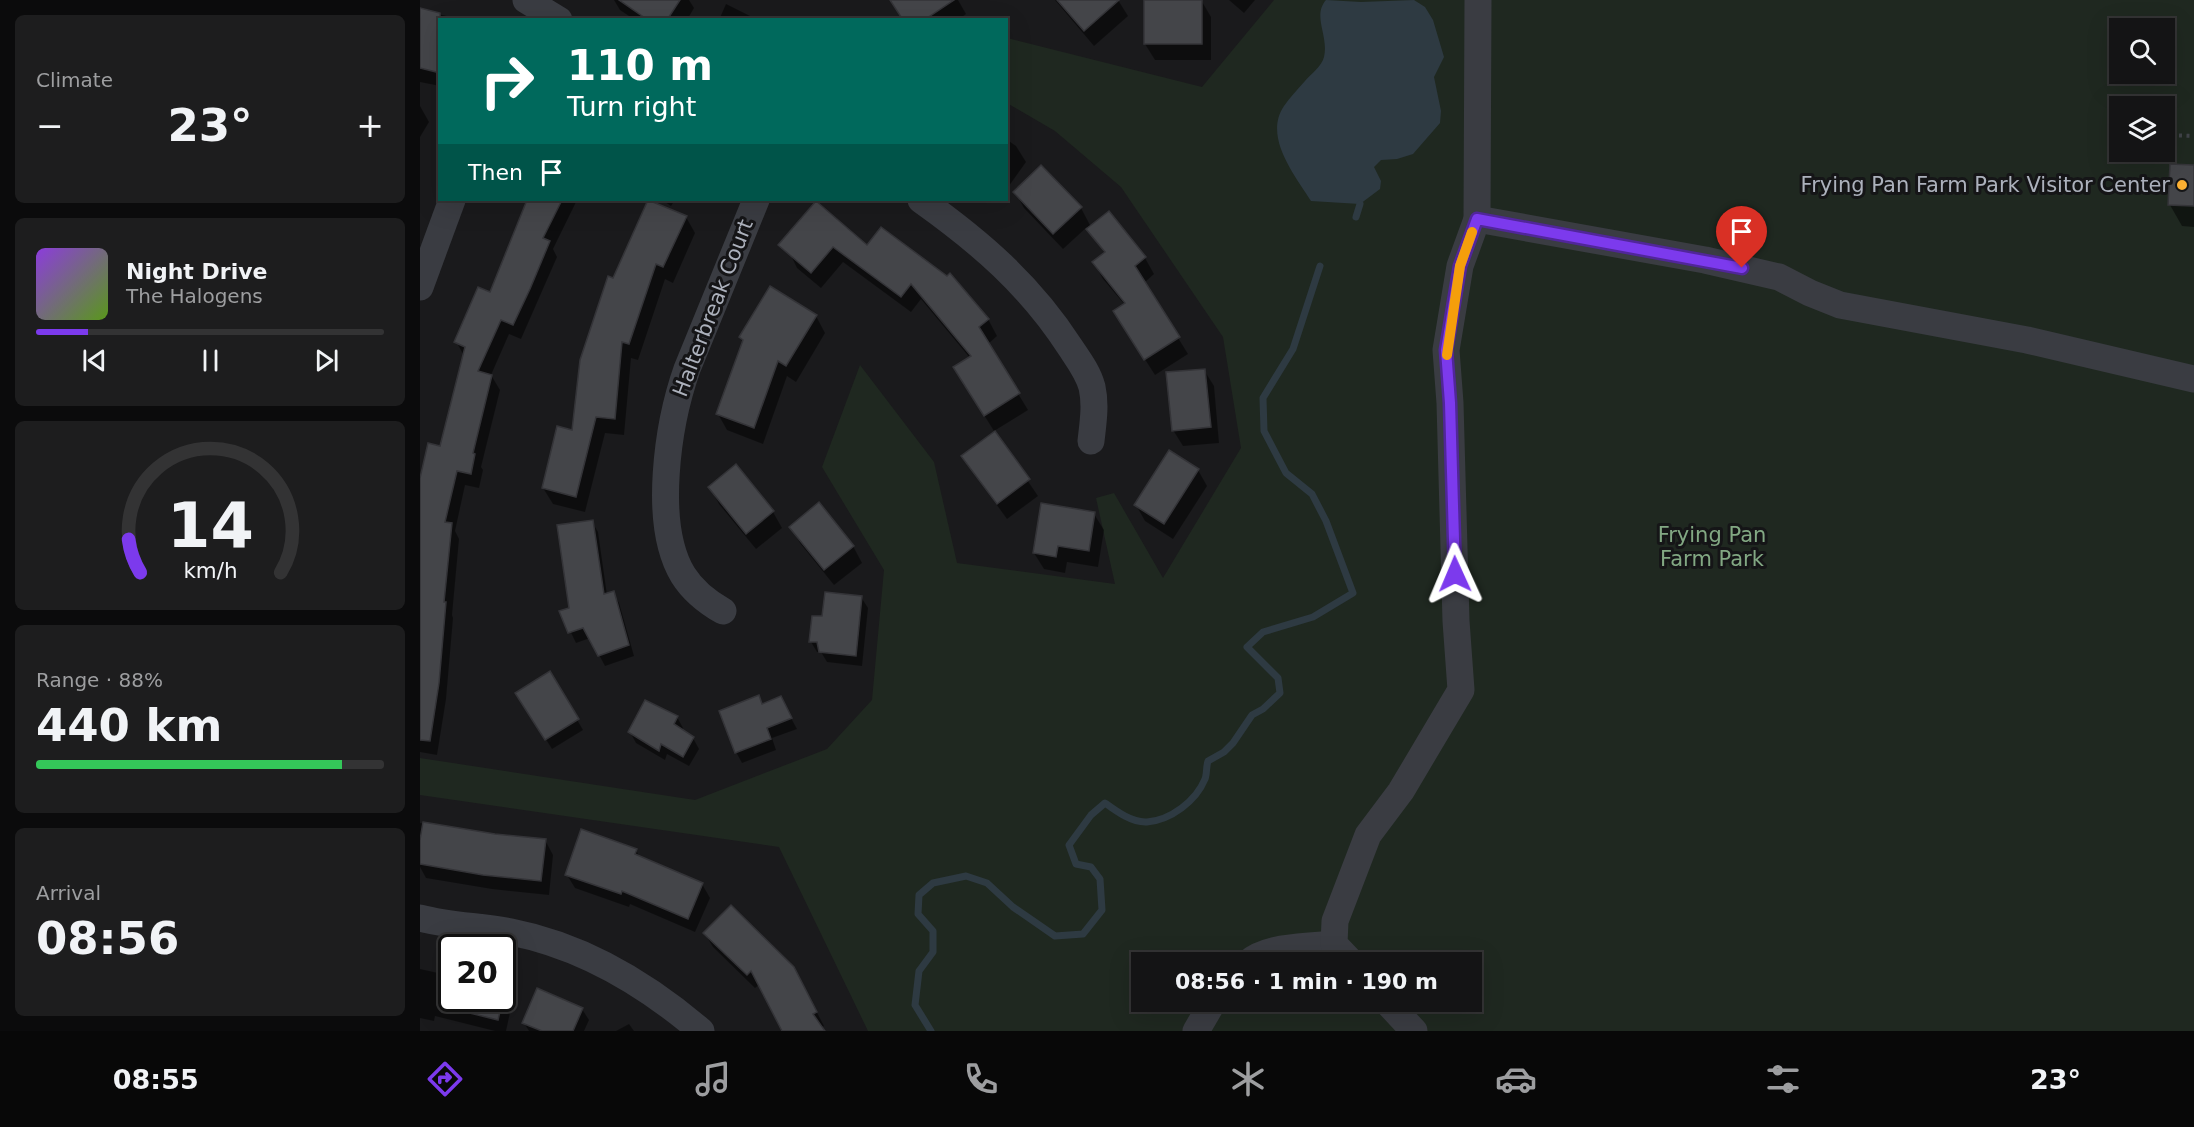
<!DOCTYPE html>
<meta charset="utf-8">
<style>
body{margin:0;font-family:"DejaVu Sans",sans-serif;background:#1d1d1e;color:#f1f3f6;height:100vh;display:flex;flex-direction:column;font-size:22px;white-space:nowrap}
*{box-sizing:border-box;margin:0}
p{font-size:20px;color:#9d9ea0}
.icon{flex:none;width:33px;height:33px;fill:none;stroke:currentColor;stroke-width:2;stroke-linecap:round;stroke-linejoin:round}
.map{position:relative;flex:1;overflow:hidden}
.side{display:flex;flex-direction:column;gap:15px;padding:15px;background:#0b0b0c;width:420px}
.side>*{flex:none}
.banner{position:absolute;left:18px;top:18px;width:570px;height:183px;border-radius:0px;box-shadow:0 6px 24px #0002,0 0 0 2px #333334;background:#00695c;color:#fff;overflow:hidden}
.tools{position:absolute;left:1689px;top:18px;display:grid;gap:12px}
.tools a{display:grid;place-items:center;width:66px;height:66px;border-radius:0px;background:#141415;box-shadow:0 6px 24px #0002,0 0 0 2px #333334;font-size:30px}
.speed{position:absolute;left:18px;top:934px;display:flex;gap:12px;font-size:30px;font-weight:700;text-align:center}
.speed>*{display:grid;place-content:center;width:78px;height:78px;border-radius:50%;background:#141415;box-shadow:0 6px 24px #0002,0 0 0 2px #333334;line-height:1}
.speed .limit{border:3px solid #111;border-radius:9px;background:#fff;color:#111}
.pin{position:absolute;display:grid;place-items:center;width:51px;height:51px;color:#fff;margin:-62px -26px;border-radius:50% 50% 50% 0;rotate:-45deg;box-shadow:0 0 6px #0007}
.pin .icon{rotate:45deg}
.me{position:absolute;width:66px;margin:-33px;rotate:359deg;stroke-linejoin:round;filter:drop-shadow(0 0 4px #0008)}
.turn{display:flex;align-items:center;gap:21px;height:126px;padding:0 30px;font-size:27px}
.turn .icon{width:78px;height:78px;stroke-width:2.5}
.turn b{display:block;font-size:42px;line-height:51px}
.then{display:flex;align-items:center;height:57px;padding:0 30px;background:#0003;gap:12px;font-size:22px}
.big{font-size:45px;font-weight:800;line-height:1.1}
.side .card{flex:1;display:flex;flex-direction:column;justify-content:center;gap:9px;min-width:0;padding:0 21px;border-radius:9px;background:#1d1d1e}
.side .dial{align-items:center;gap:0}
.dial svg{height:156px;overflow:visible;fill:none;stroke:#333334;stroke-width:7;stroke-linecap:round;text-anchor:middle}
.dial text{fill:#f1f3f6;stroke:none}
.song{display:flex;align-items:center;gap:18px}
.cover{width:72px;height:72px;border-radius:9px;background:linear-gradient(135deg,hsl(270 70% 55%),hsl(90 70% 35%))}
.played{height:6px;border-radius:3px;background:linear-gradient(90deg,#7c3aed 15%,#333334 15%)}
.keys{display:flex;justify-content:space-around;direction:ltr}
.heat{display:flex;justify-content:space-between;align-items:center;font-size:33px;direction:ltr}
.charge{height:9px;border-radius:4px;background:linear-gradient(90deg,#34c759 88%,#333334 0)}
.trip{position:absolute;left:711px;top:952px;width:351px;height:60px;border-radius:0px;background:#141415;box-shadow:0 6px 24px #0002,0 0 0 2px #333334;font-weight:800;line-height:60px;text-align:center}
.menu{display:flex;height:96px;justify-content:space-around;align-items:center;background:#080808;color:#9d9ea0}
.menu .icon{width:42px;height:42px}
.menu .current{color:#7c3aed}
.menu b{font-size:27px;color:#f1f3f6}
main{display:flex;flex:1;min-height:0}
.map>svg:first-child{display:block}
.green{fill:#1f2820;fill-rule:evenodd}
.water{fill:#2e3a42}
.shadow{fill:#0007}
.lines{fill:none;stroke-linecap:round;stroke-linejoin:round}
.stream{stroke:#2e3a42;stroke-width:7}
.building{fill:#444549;stroke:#343438;stroke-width:1.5}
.path{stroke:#404349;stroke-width:4;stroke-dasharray:3 4.5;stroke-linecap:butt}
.minor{stroke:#3a3c42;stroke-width:27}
.route-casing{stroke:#51269a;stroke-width:15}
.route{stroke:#7c3aed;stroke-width:10}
.slow{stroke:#f59e0b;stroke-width:10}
.poi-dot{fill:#fdb032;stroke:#151517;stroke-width:2}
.labels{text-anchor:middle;stroke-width:6;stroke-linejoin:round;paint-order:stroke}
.poi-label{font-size:21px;fill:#acb1bc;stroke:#151517;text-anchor:end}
.street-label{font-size:21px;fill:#acb1bc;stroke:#151517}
.park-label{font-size:21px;fill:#82a883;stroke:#151517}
</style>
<main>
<section class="side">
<div class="card"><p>Climate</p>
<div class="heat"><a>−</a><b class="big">23°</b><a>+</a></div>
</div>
<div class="card">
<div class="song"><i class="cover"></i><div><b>Night Drive</b><p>The Halogens</p></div></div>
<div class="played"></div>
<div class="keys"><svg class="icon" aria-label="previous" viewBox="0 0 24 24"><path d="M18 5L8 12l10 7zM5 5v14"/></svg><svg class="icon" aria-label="pause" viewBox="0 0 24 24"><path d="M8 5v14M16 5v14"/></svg><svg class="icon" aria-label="next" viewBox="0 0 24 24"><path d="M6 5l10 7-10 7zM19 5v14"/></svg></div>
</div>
<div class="card dial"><svg viewBox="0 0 100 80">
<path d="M14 69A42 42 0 1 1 86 69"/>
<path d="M14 69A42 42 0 0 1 8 52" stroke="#7c3aed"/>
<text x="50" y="56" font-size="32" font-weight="700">14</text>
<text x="50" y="72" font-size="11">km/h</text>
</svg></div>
<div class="card"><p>Range · 88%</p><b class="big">440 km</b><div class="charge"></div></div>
<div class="card"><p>Arrival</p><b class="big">08:56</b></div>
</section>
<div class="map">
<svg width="1774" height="1031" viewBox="0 0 1774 1031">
<rect width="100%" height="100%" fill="#1a1a1c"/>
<path class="green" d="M854 0H1774V1031H448L359 847 0 795V758L275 800 407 749 452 700 464 570 402 467 440 365 514 462 537 563 695 584 676 498 694 493 743 578 821 448 803 337 701 187 635 131 587 103V38L782 87ZM1700 28H1744V74H1700ZM1700 106H1744V152H1700ZM722 963H1052V1002H722Z"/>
<path class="water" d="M906 0 941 2 994 0 1005 7 1013 20 1024 57 1014 77 1021 111 1020 123 993 154 977 159 961 160 954 167 961 181 960 189 940 204 891 201C875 175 843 137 864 106 870 97 878 89 885 81 891 74 902 66 904 57 909 36 892 16 906 0Z"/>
<g class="shadow">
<polygon points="194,0 269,0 274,8 267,20 215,20 200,10"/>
<polygon points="471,0 538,0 546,14 538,20 483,20"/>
<polygon points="635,0 698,0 708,16 674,46"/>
<polygon points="725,0 781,0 791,17 791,60 735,60 725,44"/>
<polygon points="809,0 835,0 824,13"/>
<polygon points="306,4 338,20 299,20"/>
<polygon points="0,10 31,17 33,20 20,20 20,86 0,82"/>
<polygon points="0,106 9,122 0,137"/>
<polygon points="586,139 596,146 606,162 586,190"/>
<polygon points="1774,167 1774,227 1762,226 1750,205"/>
<polygon points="595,192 661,208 671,227 688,213 725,258 734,274 724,283 768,354 735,375 705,328 705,305 683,279 674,263 685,254 667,227 643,249 604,208"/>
<polygon points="104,200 157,200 133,249 137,257 101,339 89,334 71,375 80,390 61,467 63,470 59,488 45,485 35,531 39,539 32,615 33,618 26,699 17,755 0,752 0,485 22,448 44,356 36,341 71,294 107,204"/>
<polygon points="242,200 255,200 251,206"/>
<polygon points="266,217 275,233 253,283 245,279 218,360 211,358 204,435 185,433 165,512 133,504 123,488 154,432 194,280"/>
<polygon points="364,241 448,248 568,319 577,336 568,344 608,410 574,431 544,383 550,358 501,299 491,312 423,262 401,288 377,268"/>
<polygon points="396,316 405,333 376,382 367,376 343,444 307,430 298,414 323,343 320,337"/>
<polygon points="784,370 794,386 799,443 763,446 753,430"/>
<polygon points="575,433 618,496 587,519 553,472 543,456"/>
<polygon points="316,466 353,512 362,528 336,549 299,504 290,487"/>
<polygon points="778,470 787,486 753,539 725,521 716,505"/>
<polygon points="674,514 684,530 678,567 647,562 645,573 624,569 614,553"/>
<polygon points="172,522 178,532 187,595 193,593 199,603 214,656 185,666 170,638 156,643 141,612 151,609"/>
<polygon points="371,527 433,546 442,563 414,585 380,543"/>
<polygon points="441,597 448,608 442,666 407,662 401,652 397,652 391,642 403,618"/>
<polygon points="130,673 163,730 132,749 104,704"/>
<polygon points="360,698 377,729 352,738 356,750 322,763 316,752 342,705"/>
<polygon points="257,717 263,728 262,731 273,738 279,749 269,766 247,754 245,760 216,743 210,732"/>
<polygon points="0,823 75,836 125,840 133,855 129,895 72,889 6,878 0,867"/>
<polygon points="216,850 220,858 282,884 290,898 275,932 210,904 209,907 155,888 147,875"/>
<polygon points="285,934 381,982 404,1026 401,1028 403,1031 363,1031 340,984 335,988 293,947"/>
<polygon points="0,969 32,976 32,999 82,999 82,985 85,986 93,999 86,1031 75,1031 15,1016 14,1021 0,1018"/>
<polygon points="162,1009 169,1020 164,1031 109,1031 104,1023"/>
<polygon points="209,1024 214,1031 196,1031"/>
</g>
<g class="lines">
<g class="stream">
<polyline points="936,217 940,204"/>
<path d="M511 1031 495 1005 499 971 513 952V931L498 914 499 895 513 883 546 876 567 883 593 907 635 936 663 934 682 910 680 879 671 867 656 864 649 845 671 815 685 803C696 811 712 823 727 822 751 820 776 801 785 779 787 774 786 767 788 761L804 752 813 743 832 715 843 709 860 693 858 678 827 647 843 632 893 617 933 593 906 521 892 494 866 473 844 431 843 398 873 349 900 266"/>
</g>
</g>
<g class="building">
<polygon points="199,0 260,0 247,20 228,20"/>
<polygon points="470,0 534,0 504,20 483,20"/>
<polygon points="637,0 699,0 664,31"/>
<rect x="724" y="0" width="58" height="44"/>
<polygon points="0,8 20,13 20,73 0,68"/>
<polygon points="1750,164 1774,165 1774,206 1748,205"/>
<polygon points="621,165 662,207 633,234 593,192"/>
<polygon points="107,200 142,200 123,238 130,241 110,289 93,325 81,320 58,371 72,375 53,453 55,454 51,474 37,471 25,522 32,523 24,602 26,602 19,683 10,741 0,740 0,478 8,443 20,446 45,347 34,342 58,287 70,292"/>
<polygon points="228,200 267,216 243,267 236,264 209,344 202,342 195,419 176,417 156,497 122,488 137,426 152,430 160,360 188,276 193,278"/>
<polygon points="396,201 447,245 461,227 527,276 530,273 569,319 559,327 600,393 564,416 533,367 551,356 491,284 481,297 413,247 391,273 358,245"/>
<polygon points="689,211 726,257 715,266 760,337 724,360 693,311 705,303 672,262 685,252 666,229"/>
<polygon points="350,286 397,315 366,366 358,361 334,428 296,414 323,340 319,337"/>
<polygon points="785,369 791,427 752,431 746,372"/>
<polygon points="575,431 610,479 577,504 541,456"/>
<polygon points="749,450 779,469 744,524 714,505"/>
<polygon points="316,464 354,511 326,534 288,487"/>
<polygon points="399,502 434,546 404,570 369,527"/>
<polygon points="621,503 675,512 669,551 638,546 636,557 613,553"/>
<polygon points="173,520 184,594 194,591 209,645 178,656 163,628 148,633 139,611 149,608 137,525"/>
<polygon points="405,592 442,596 436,656 399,652 397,642 389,642 392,616 402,616"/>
<polygon points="130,671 159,719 125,740 95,693"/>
<polygon points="339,695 342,704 361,696 372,718 347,728 351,739 315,753 299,711"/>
<polygon points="225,700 258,716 254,724 274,737 263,757 241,744 239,751 208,732"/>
<polygon points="3,822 75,834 126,839 121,881 63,875 0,864 0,840"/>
<polygon points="161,829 217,849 215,854 283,883 268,919 202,891 201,894 145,875"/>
<polygon points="311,905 374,967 397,1012 393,1014 405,1031 362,1031 331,971 327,975 283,933"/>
<polygon points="117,988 163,1008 153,1031 122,1031 102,1023"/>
<polygon points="17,999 83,999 78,1020 17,1005"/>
</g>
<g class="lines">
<polyline class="path" points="1744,135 1774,136"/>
<g class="minor">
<polyline points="106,0 139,20"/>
<path d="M501 200C560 242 610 285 650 347 658 359 668 372 672 387 676 405 673 423 671 441"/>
<polyline points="1057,219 1285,260 1359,277 1390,293 1420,305 1607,340 1774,379"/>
<polyline points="0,287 32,200"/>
<path d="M303 611C287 602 273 591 263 575 232 524 248 423 267 369L336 200"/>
<path d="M0 918C30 926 61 926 91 932 163 946 226 984 281 1031"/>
<path d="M828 963C846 946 891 946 914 944"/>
<polyline points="932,963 914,944 915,921 948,835 981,791 1041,690 1036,621 1030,403 1026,350 1040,266 1057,219 1058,0"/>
<polyline points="967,1002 994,1031"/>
<polyline points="776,1031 793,1002"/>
</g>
</g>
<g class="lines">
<g class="route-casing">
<polyline id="route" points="1035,574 1030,403 1026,350 1040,266 1057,219 1322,268"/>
</g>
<use href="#route" class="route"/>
<polyline class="slow" points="1027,355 1040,266 1052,232"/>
</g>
<circle class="poi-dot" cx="1762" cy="185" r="6"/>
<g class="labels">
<g class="poi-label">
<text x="1750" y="192">Frying Pan Farm Park Visitor Center</text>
</g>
<g class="street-label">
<text transform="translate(293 308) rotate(-69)" y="7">Halterbreak Court</text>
</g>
<g class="park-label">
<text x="1292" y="542">Frying Pan<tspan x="1292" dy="24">Farm Park</tspan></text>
</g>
</g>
</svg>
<div class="tools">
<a><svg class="icon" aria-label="search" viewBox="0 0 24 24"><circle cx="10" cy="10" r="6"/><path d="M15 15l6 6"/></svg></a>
<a><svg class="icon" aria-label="layers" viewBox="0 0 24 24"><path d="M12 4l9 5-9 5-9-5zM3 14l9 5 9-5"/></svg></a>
</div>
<div class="speed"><div class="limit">20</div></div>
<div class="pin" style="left:1322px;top:268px;background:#d93025"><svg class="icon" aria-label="arrive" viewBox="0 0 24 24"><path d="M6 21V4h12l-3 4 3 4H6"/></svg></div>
<svg class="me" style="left:1035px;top:574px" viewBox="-20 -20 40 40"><path d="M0-17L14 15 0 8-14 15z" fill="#7c3aed" stroke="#fff" stroke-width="4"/></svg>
<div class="trip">08:56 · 1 min · 190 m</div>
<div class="banner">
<div class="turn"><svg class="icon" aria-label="right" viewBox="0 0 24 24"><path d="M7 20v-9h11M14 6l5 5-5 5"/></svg><div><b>110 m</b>Turn right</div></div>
<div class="then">Then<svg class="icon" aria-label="arrive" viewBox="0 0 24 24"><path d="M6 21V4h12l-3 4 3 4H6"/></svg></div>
</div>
</div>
</main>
<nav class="menu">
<b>08:55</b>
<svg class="icon current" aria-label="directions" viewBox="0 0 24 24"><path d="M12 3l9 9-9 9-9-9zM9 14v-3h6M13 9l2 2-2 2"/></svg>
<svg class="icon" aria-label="music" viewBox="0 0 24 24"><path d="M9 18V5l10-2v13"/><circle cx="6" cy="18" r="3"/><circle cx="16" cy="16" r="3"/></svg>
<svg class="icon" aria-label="phone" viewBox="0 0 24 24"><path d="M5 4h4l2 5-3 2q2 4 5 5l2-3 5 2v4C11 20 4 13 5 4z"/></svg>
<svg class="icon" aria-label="climate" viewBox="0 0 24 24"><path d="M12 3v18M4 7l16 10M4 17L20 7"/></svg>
<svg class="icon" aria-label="car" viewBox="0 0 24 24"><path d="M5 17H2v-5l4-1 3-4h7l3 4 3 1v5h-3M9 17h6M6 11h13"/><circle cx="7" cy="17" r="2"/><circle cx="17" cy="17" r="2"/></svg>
<svg class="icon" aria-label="filters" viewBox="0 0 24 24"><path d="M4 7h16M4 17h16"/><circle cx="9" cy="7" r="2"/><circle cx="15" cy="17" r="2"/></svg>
<b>23°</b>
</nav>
